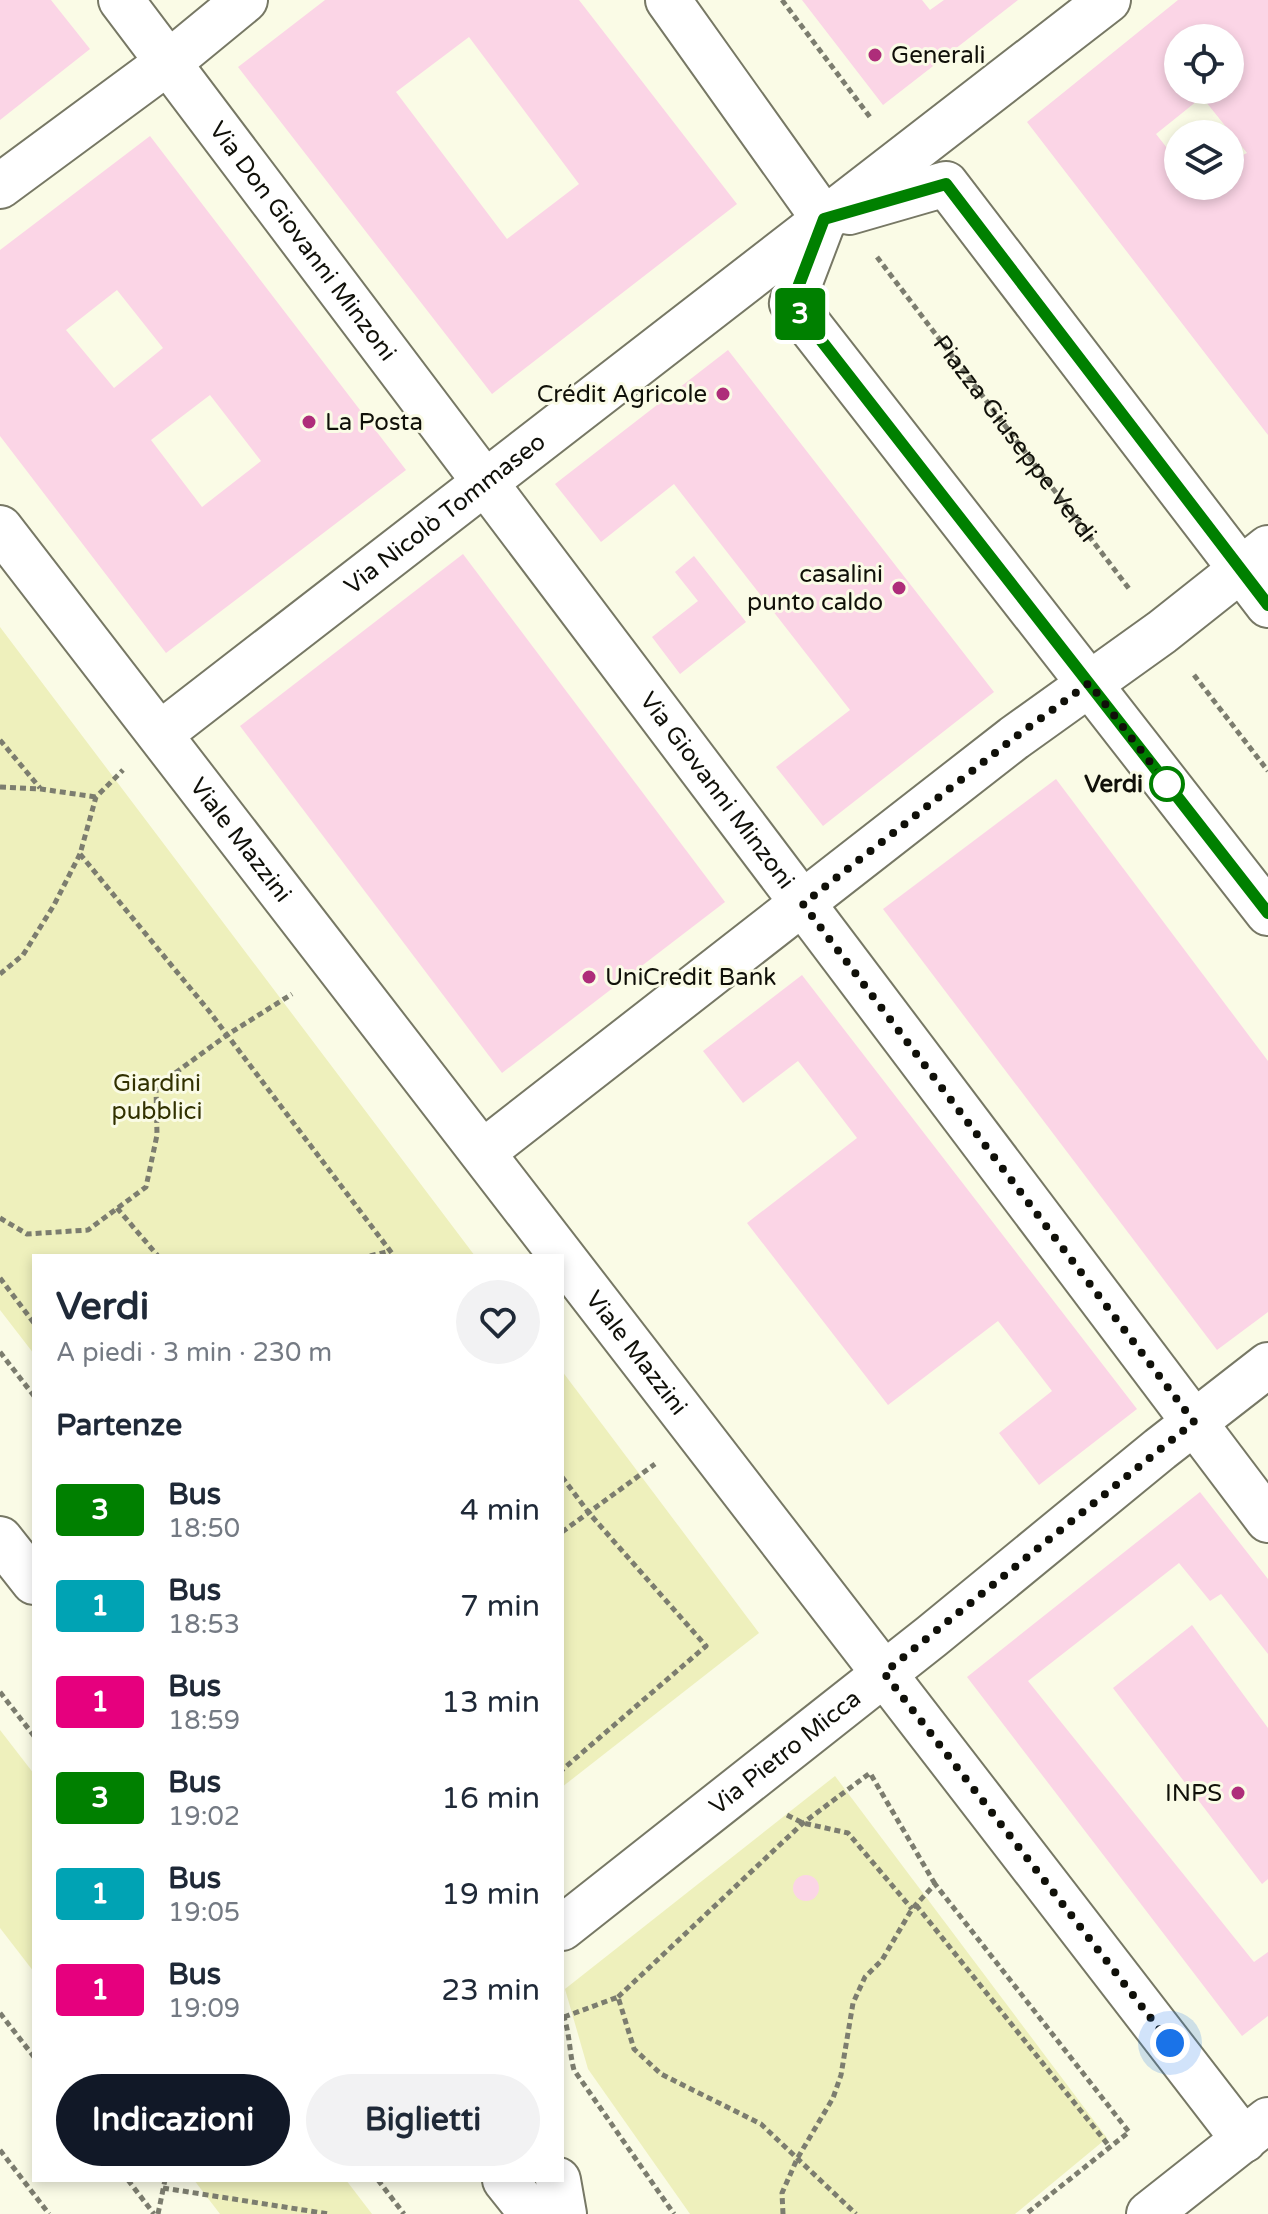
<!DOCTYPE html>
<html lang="it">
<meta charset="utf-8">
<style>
:root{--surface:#fff;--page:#f2f2f3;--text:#1f2937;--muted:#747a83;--accent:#111827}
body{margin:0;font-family:"Varela Round",sans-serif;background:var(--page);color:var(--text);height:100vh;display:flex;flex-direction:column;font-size:30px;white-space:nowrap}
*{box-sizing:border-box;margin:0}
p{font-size:26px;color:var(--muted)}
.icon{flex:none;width:44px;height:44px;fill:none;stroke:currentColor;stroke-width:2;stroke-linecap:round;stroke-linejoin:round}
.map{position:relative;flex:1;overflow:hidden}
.drawer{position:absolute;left:32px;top:1254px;width:532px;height:928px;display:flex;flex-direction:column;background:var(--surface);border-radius:0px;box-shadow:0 4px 12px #0003}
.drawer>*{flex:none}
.badge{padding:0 16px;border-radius:6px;font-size:28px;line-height:52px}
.fabs{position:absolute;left:1164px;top:24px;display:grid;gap:16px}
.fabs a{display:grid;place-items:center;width:80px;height:80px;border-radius:50%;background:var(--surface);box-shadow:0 4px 12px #0003;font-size:40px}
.you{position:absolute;width:40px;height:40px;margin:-20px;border:6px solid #fff;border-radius:50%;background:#1a73e8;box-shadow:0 0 0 12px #1a73e833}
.map>.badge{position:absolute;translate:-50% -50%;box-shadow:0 0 0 4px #fff}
h2{padding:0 24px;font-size:30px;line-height:72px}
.round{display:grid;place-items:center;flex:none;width:84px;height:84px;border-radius:42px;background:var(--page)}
.overview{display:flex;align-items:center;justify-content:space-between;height:136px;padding:0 24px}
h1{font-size:38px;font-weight:700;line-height:60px}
.button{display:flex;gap:16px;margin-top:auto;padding:16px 24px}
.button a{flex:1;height:92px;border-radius:48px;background:var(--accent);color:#fff;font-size:32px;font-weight:700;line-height:92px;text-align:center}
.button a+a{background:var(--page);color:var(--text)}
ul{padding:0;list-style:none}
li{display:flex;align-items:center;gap:24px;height:96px;padding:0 24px}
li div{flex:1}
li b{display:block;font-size:30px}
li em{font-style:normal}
li .badge{min-width:88px;font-weight:700;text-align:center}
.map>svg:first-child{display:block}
</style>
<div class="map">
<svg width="1268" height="2214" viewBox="0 0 1268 2214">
<rect width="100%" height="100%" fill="#fafbe6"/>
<g fill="#eef0bc">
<polygon points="0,627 475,1256 34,1256 34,1354 0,1310"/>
<polygon points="562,1371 759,1633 562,1787"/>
<polygon points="0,1730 34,1774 34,1972 0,1928"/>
<polygon points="835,1776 1107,2138 1015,2214 690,2214 588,2069 565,1989"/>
<polygon points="194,2180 346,2180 372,2214 220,2214"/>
</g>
<g fill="#fbd5e6" fill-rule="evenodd">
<polygon points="0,0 51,0 90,49 0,120"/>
<path d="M325,0H579L737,204L492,394L238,67ZM469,37L579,184L507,239L396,92Z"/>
<polygon points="802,0 922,0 930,10 944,0 1018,0 883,105"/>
<path d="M1178,0H1268V435L1027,122ZM1178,38H1230V90H1178ZM1202,97L1247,153L1230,161V186H1178V162L1156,134Z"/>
<path d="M150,136L406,470L166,653L0,436V250ZM117,290L163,348L114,388L66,330ZM210,395L261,461L202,507L151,440Z"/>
<polygon points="728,350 994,692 823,826 776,767 850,710 748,579 674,484 601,542 555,484"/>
<polygon points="463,554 725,902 502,1073 240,726"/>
<polygon points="694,556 746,622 680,674 652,637 698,601 675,572"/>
<polygon points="1056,779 1268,1061 1268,1312 1217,1350 883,909"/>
<polygon points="802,975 1137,1409 1039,1485 999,1433 1052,1391 998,1321 888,1405 747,1223 857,1138 798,1061 743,1103 703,1051"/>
<polygon points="1200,1492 1268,1579 1268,1654 1221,1594 1210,1601 1179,1563 1028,1681 1254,1962 1268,1952 1268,2016 1242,2036 967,1677"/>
<polygon points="1192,1625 1268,1728 1268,1879 1262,1884 1113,1688"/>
<circle cx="806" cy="1888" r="13"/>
</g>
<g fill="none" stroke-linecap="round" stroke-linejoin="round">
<g stroke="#777865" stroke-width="48">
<g id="minor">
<path id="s2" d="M121,0L1268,1520"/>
<polyline points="668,0 824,219"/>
<polyline points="0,186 183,51 245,0"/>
<polyline points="849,212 946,184 1268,605"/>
<polyline points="824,219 792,303 1268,913"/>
<path id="s3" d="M0,528L1244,2140"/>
<path id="s4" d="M160,734L1108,0"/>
<polyline points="483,1152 1014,738 1162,632 1268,548"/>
<path id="s5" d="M562,1928L932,1636L1160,1449L1268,1365"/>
<polyline points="1149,2214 1268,2120"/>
</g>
</g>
<g stroke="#777865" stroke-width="48">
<g id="major">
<polyline points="0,1539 34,1582"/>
<polyline points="505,2180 532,2214"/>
<polyline points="558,2180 564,2214"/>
</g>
</g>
<g stroke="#7c7d6f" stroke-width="5" stroke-dasharray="6 4" stroke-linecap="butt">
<polyline points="782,0 870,117"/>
<path id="s1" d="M877,257L1130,590"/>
<polyline points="1194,675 1268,771"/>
<polyline points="0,740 40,788"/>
<polyline points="0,787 41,789 96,797"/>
<polyline points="80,854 209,1011 394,1256"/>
<polyline points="0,974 23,955 54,905 80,854 96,797 123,770"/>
<polyline points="117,1208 158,1256"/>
<polyline points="0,1218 27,1234 88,1230 146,1187 157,1135 156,1087 227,1035 292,994"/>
<polyline points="370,1256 390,1251"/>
<polyline points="0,1278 34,1323"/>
<polyline points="0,1352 34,1396"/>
<polyline points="562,1477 589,1513 706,1646 562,1770"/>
<polyline points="562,1532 655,1464"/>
<polyline points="0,1692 34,1736"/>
<polyline points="787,1815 803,1823 848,1833 912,1909"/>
<polyline points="916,1905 1109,2146"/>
<polyline points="618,1997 803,1823 870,1773 935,1884"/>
<polyline points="0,2013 34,2057"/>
<path d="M563,2015C570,2033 569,2051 574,2070L674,2214"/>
<polyline points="564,2017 618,1997 634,2049 661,2074 761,2124 856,2214"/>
<polyline points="0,2150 49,2214"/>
<polyline points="128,2180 154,2214"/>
<polyline points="378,2180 404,2214"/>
<polyline points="163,2188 329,2214"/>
<polyline points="158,2214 165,2180"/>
<polyline points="783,2214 782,2193 797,2159 833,2098 841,2075 853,2003 865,1977 882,1960 912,1909 935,1884 1129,2132 1026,2214"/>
</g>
<use href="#minor" stroke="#fff" stroke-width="44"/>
<use href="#major" stroke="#fff" stroke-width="44"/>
</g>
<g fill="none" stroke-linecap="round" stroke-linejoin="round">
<g stroke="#fff" stroke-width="18">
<polyline id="line" points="1268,605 946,184 824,219 792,303 1268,913"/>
</g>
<use href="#line" stroke="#008000" stroke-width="12"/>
<polyline stroke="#101009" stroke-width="8" stroke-dasharray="0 14.4" points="1167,784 1089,683 1014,738 803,904 1194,1422 884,1673 1170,2043"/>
</g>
<g fill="#ae2d7a" stroke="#fafbe6" stroke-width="3">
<circle cx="875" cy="55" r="8"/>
<circle cx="723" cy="394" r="8"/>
<circle cx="309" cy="422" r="8"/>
<circle cx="899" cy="588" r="8"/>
<circle cx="589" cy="977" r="8"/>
<circle cx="1238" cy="1793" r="8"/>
</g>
<circle fill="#fff" stroke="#008000" stroke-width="4" cx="1167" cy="784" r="16"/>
<g text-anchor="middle" stroke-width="6" stroke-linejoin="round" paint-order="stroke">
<g font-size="24" fill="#101009" stroke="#fafbe6" text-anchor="start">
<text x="891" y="63">Generali</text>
<text x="707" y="402" text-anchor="end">Crédit Agricole</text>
<text x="325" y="430">La Posta</text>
<text x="883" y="582" text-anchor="end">casalini<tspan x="883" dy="28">punto caldo</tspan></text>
<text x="605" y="985">UniCredit Bank</text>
<text x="1222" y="1801" text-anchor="end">INPS</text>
</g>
<g font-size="24" fill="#101009" stroke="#fafbe6">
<text dy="8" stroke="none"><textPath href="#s2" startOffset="302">Via Don Giovanni Minzoni</textPath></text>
<text dy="8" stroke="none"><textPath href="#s1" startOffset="228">Piazza Giuseppe Verdi</textPath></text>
<text dy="8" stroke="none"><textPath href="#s4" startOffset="360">Via Nicolò Tommaseo</textPath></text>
<text dy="8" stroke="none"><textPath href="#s2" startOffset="990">Via Giovanni Minzoni</textPath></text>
<text dy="8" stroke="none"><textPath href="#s3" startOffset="394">Viale Mazzini</textPath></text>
<text dy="8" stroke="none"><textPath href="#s3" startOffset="1042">Viale Mazzini</textPath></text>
<text dy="8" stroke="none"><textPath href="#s5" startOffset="284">Via Pietro Micca</textPath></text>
</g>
<g font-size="24" font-weight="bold" fill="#101009" stroke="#fafbe6" text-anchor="end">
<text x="1143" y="792">Verdi</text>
</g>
<g font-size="24" fill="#313100" stroke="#fafbe6">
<text x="157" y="1091">Giardini<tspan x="157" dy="28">pubblici</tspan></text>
</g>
</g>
</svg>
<div class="fabs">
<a><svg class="icon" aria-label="locate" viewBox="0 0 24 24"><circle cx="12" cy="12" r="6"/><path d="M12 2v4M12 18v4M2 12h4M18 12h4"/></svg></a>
<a><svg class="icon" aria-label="layers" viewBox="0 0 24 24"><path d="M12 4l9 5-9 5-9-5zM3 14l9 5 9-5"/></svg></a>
</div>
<div class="you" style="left:1170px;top:2043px"></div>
<b class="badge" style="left:800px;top:314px;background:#008000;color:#fff">3</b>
<section class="drawer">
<div class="overview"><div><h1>Verdi</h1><p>A piedi · 3 min · 230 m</p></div><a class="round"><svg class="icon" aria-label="heart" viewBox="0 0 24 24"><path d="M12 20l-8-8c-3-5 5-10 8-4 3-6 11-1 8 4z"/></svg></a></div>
<h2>Partenze</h2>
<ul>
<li><span class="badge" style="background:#008000;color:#fff">3</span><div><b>Bus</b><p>18:50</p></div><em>4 min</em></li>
<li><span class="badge" style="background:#00a3b4;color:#fff">1</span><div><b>Bus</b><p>18:53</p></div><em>7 min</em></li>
<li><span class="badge" style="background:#e6007e;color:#fff">1</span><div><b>Bus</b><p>18:59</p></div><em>13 min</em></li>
<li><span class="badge" style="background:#008000;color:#fff">3</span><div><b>Bus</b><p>19:02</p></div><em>16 min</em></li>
<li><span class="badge" style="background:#00a3b4;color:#fff">1</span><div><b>Bus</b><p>19:05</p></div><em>19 min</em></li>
<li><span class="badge" style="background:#e6007e;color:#fff">1</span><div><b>Bus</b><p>19:09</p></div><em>23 min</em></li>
</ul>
<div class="button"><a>Indicazioni</a><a>Biglietti</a></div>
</section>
</div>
